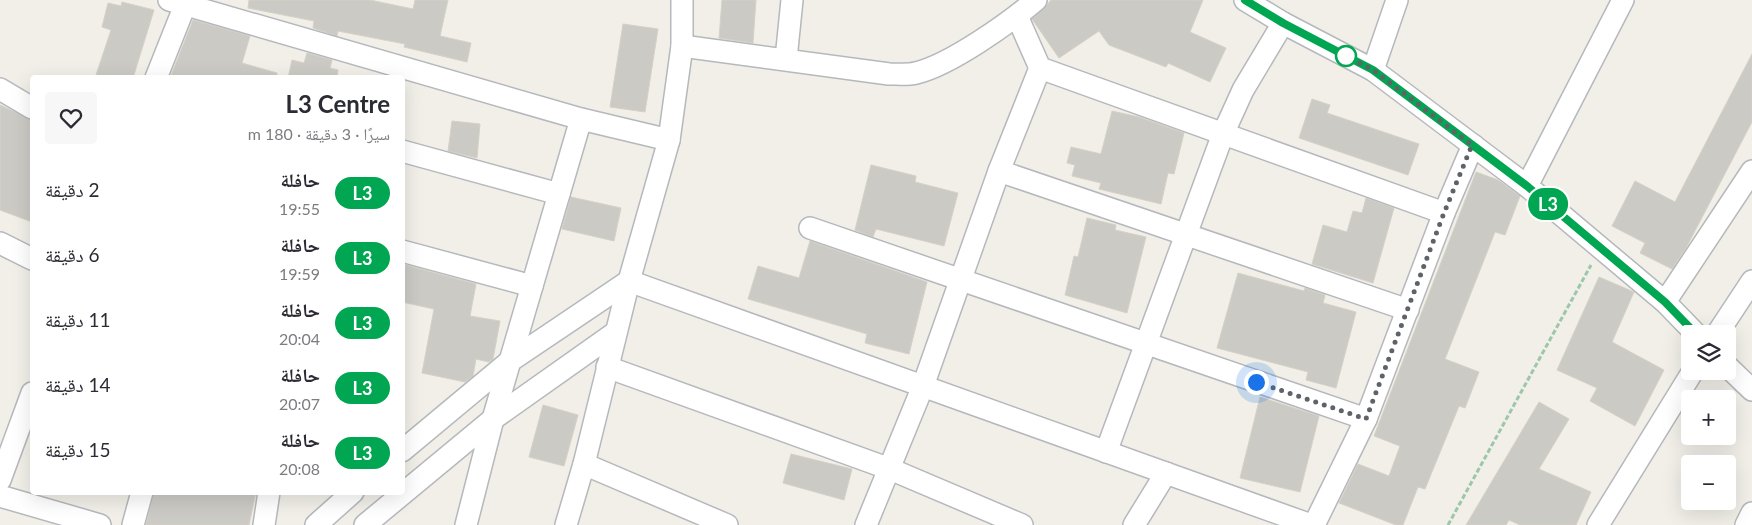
<!DOCTYPE html>
<html lang="ar">
<meta charset="utf-8">
<style>
:root{--surface:#fff;--page:#f7f7f7;--text:#2b2b33;--muted:#7c7c81}
body{margin:0;font-family:Lato,"Noto Naskh Arabic",sans-serif;background:var(--page);color:var(--text);direction:rtl;height:100vh;display:flex;flex-direction:column;font-size:19px;white-space:nowrap}
*{box-sizing:border-box;margin:0}
p{font-size:16px;color:var(--muted)}
.icon{flex:none;width:28px;height:28px;fill:none;stroke:currentColor;stroke-width:2;stroke-linecap:round;stroke-linejoin:round}
.map{position:relative;flex:1;overflow:hidden;direction:ltr}
.details{position:absolute;left:30px;top:75px;width:375px;height:420px;display:flex;flex-direction:column;background:var(--surface);border-radius:5px;box-shadow:0 5px 20px #0002;direction:rtl}
.details>*{flex:none}
.badge{padding:0 10px;border-radius:16px;font-size:18px;line-height:32px}
.fabs{position:absolute;left:1681px;top:325px;display:grid;gap:10px}
.fabs a{display:grid;place-items:center;width:55px;height:55px;border-radius:5px;background:var(--surface);box-shadow:0 5px 20px #0002;font-size:25px}
.you{position:absolute;width:25px;height:25px;margin:-12px;border:4px solid #fff;border-radius:50%;background:#1a73e8;box-shadow:0 0 0 8px #1a73e833}
.map>.badge{position:absolute;translate:-50% -50%;box-shadow:0 0 0 2px #fff}
.round{display:grid;place-items:center;flex:none;width:52px;height:52px;border-radius:5px;background:var(--page)}
.summary{display:flex;align-items:center;justify-content:space-between;height:85px;padding:0 15px}
h1{font-size:24px;font-weight:700;line-height:38px}
ul{padding:0;list-style:none}
li{display:flex;align-items:center;gap:15px;height:65px;padding:0 15px}
li div{flex:1}
li b{display:block;font-size:19px}
li em{font-style:normal}
li .badge{min-width:55px;font-weight:700;text-align:center}
.map>svg:first-child{display:block}
</style>
<div class="map">
<svg width="1752" height="525" viewBox="0 0 1752 525">
<rect width="100%" height="100%" fill="#f1efe8"/>
<g fill="#cccac5" stroke="#d6d1c6">
<polygon points="249,0 370,0 413,9 415,0 448,0 440,36 471,43 467,62 404,47 405,44 338,31 337,36 313,28 314,21 248,8"/>
<polygon points="722,0 756,0 753,43 719,38"/>
<polygon points="1051,0 1203,0 1190,32 1226,48 1210,82 1168,63 1166,67 1109,45 1099,31 1059,58 1032,19 1044,9"/>
<polygon points="122,2 154,10 133,78 95,78 111,30 102,27 108,3 121,6"/>
<polygon points="193,20 250,36 242,63 277,73 277,78 170,78"/>
<polygon points="623,24 658,29 645,112 610,107"/>
<polygon points="307,53 332,60 330,68 338,70 337,78 288,78 292,60 304,63"/>
<polygon points="1752,54 1752,122 1686,248 1672,269 1640,253 1645,243 1612,226 1635,181 1675,202"/>
<polygon points="1312,99 1330,105 1327,113 1419,144 1408,175 1299,138"/>
<polygon points="0,105 32,120 32,222 0,210"/>
<polygon points="1112,111 1139,117 1184,133 1174,174 1168,173 1161,204 1099,189 1101,183 1072,176 1075,165 1067,163 1071,147 1101,154"/>
<polygon points="452,121 480,124 477,158 448,151"/>
<polygon points="871,165 916,176 915,182 958,193 944,246 876,229 873,237 855,230"/>
<polygon points="1476,172 1498,180 1520,196 1505,235 1495,232 1445,359 1479,372 1465,408 1459,406 1425,489 1418,487 1403,525 1396,525 1339,503 1358,464 1389,476 1400,446 1374,436"/>
<polygon points="571,197 621,208 614,241 562,229"/>
<polygon points="1366,198 1394,208 1373,283 1312,264 1323,225 1347,232 1353,211 1362,213"/>
<polygon points="1087,218 1116,225 1115,230 1146,237 1127,313 1065,295 1074,256 1078,257"/>
<polygon points="810,241 927,282 909,354 865,343 867,334 748,299 758,266 799,278"/>
<polygon points="402,264 476,284 470,316 500,321 493,359 489,362 476,359 473,376 465,382 422,373 434,309 402,302"/>
<polygon points="1238,273 1304,291 1305,288 1325,295 1323,303 1356,312 1336,388 1306,380 1308,372 1217,348"/>
<polygon points="1599,277 1634,292 1612,342 1664,370 1635,426 1590,401 1597,388 1557,370"/>
<polygon points="1260,397 1319,416 1300,492 1240,478"/>
<polygon points="1539,402 1569,419 1539,469 1591,492 1576,525 1520,525 1509,520 1506,525 1466,525"/>
<polygon points="543,405 578,415 564,466 529,457"/>
<polygon points="791,454 852,469 844,500 783,483"/>
<polygon points="154,492 256,492 249,525 146,525"/>
</g>
<g fill="none" stroke-linecap="round" stroke-linejoin="round">
<g stroke="#b5b8bc" stroke-width="24">
<g id="street">
<polyline points="169,0 581,119 669,140"/>
<polyline points="1245,0 1283,23 1373,70 1527,186 1665,302 1696,334"/>
<polyline points="1017,16 1040,68 1444,213"/>
<path d="M682,46L889,74C898,74 908,75 916,73C950,65 1009,23 1036,0"/>
<polyline points="786,59 792,0"/>
<polyline points="1373,70 1397,0"/>
<polyline points="156,78 187,0"/>
<polyline points="0,89 32,108"/>
<polyline points="402,151 559,194"/>
<polyline points="999,171 1408,310"/>
<polyline points="1527,186 1623,0"/>
<polyline points="810,228 1366,419"/>
<polyline points="0,243 32,259"/>
<polyline points="402,251 532,286"/>
<polyline points="1665,302 1752,171"/>
<polyline points="1717,334 1752,281"/>
<polyline points="607,367 890,469 1022,525"/>
<polyline points="1728,367 1752,390"/>
<polyline points="402,451 510,361 629,281 1311,525"/>
<polyline points="1106,452 1223,134 1243,90 1283,23"/>
<polyline points="584,464 727,525"/>
<polyline points="0,480 32,393"/>
<polyline points="0,496 100,525"/>
<polyline points="133,525 142,492"/>
<polyline points="264,525 269,492"/>
<polyline points="316,525 353,492"/>
<polyline points="365,525 493,419 616,332"/>
<polyline points="466,525 493,419 581,119"/>
<polyline points="566,525 584,464 629,281 669,140 682,46 682,0"/>
<polyline points="866,525 923,386 999,171 1040,68"/>
<polyline points="1134,525 1166,473"/>
<polyline points="1314,525 1366,419 1444,213 1473,145"/>
<polyline points="1598,525 1693,371"/>
<polyline points="1746,525 1752,513"/>
</g>
</g>
<polyline stroke="#9cc7a9" stroke-width="3" stroke-dasharray="5 2.5" stroke-linecap="butt" points="1448,525 1591,265"/>
<use href="#street" stroke="#fff" stroke-width="21"/>
</g>
<g fill="none" stroke-linecap="round" stroke-linejoin="round">
<g stroke="#fff" stroke-width="11">
<polyline id="line" points="1245,0 1283,23 1373,70 1527,186 1665,302 1696,334"/>
</g>
<use href="#line" stroke="#00a651" stroke-width="8"/>
<polyline stroke="#5f6368" stroke-width="5" stroke-dasharray="0 9" points="1256,382 1366,419 1444,213 1472,145 1373,70 1342,54 1346,56"/>
</g>
<circle fill="#fff" stroke="#00a651" stroke-width="2.5" cx="1346" cy="56" r="10"/>
</svg>
<div class="fabs">
<a><svg class="icon" aria-label="layers" viewBox="0 0 24 24"><path d="M12 4l9 5-9 5-9-5zM3 14l9 5 9-5"/></svg></a>
<a>+</a>
<a>−</a>
</div>
<div class="you" style="left:1256px;top:382px"></div>
<b class="badge" style="left:1548px;top:204px;background:#00a651;color:#fff">L3</b>
<section class="details">
<div class="summary"><div><h1>L3 Centre</h1><p>سيرًا · 3 دقيقة · 180 m</p></div><a class="round"><svg class="icon" aria-label="heart" viewBox="0 0 24 24"><path d="M12 20l-8-8c-3-5 5-10 8-4 3-6 11-1 8 4z"/></svg></a></div>
<ul>
<li><span class="badge" style="background:#00a651;color:#fff">L3</span><div><b>حافلة</b><p>19:55</p></div><em>2 دقيقة</em></li>
<li><span class="badge" style="background:#00a651;color:#fff">L3</span><div><b>حافلة</b><p>19:59</p></div><em>6 دقيقة</em></li>
<li><span class="badge" style="background:#00a651;color:#fff">L3</span><div><b>حافلة</b><p>20:04</p></div><em>11 دقيقة</em></li>
<li><span class="badge" style="background:#00a651;color:#fff">L3</span><div><b>حافلة</b><p>20:07</p></div><em>14 دقيقة</em></li>
<li><span class="badge" style="background:#00a651;color:#fff">L3</span><div><b>حافلة</b><p>20:08</p></div><em>15 دقيقة</em></li>
</ul>
</section>
</div>
